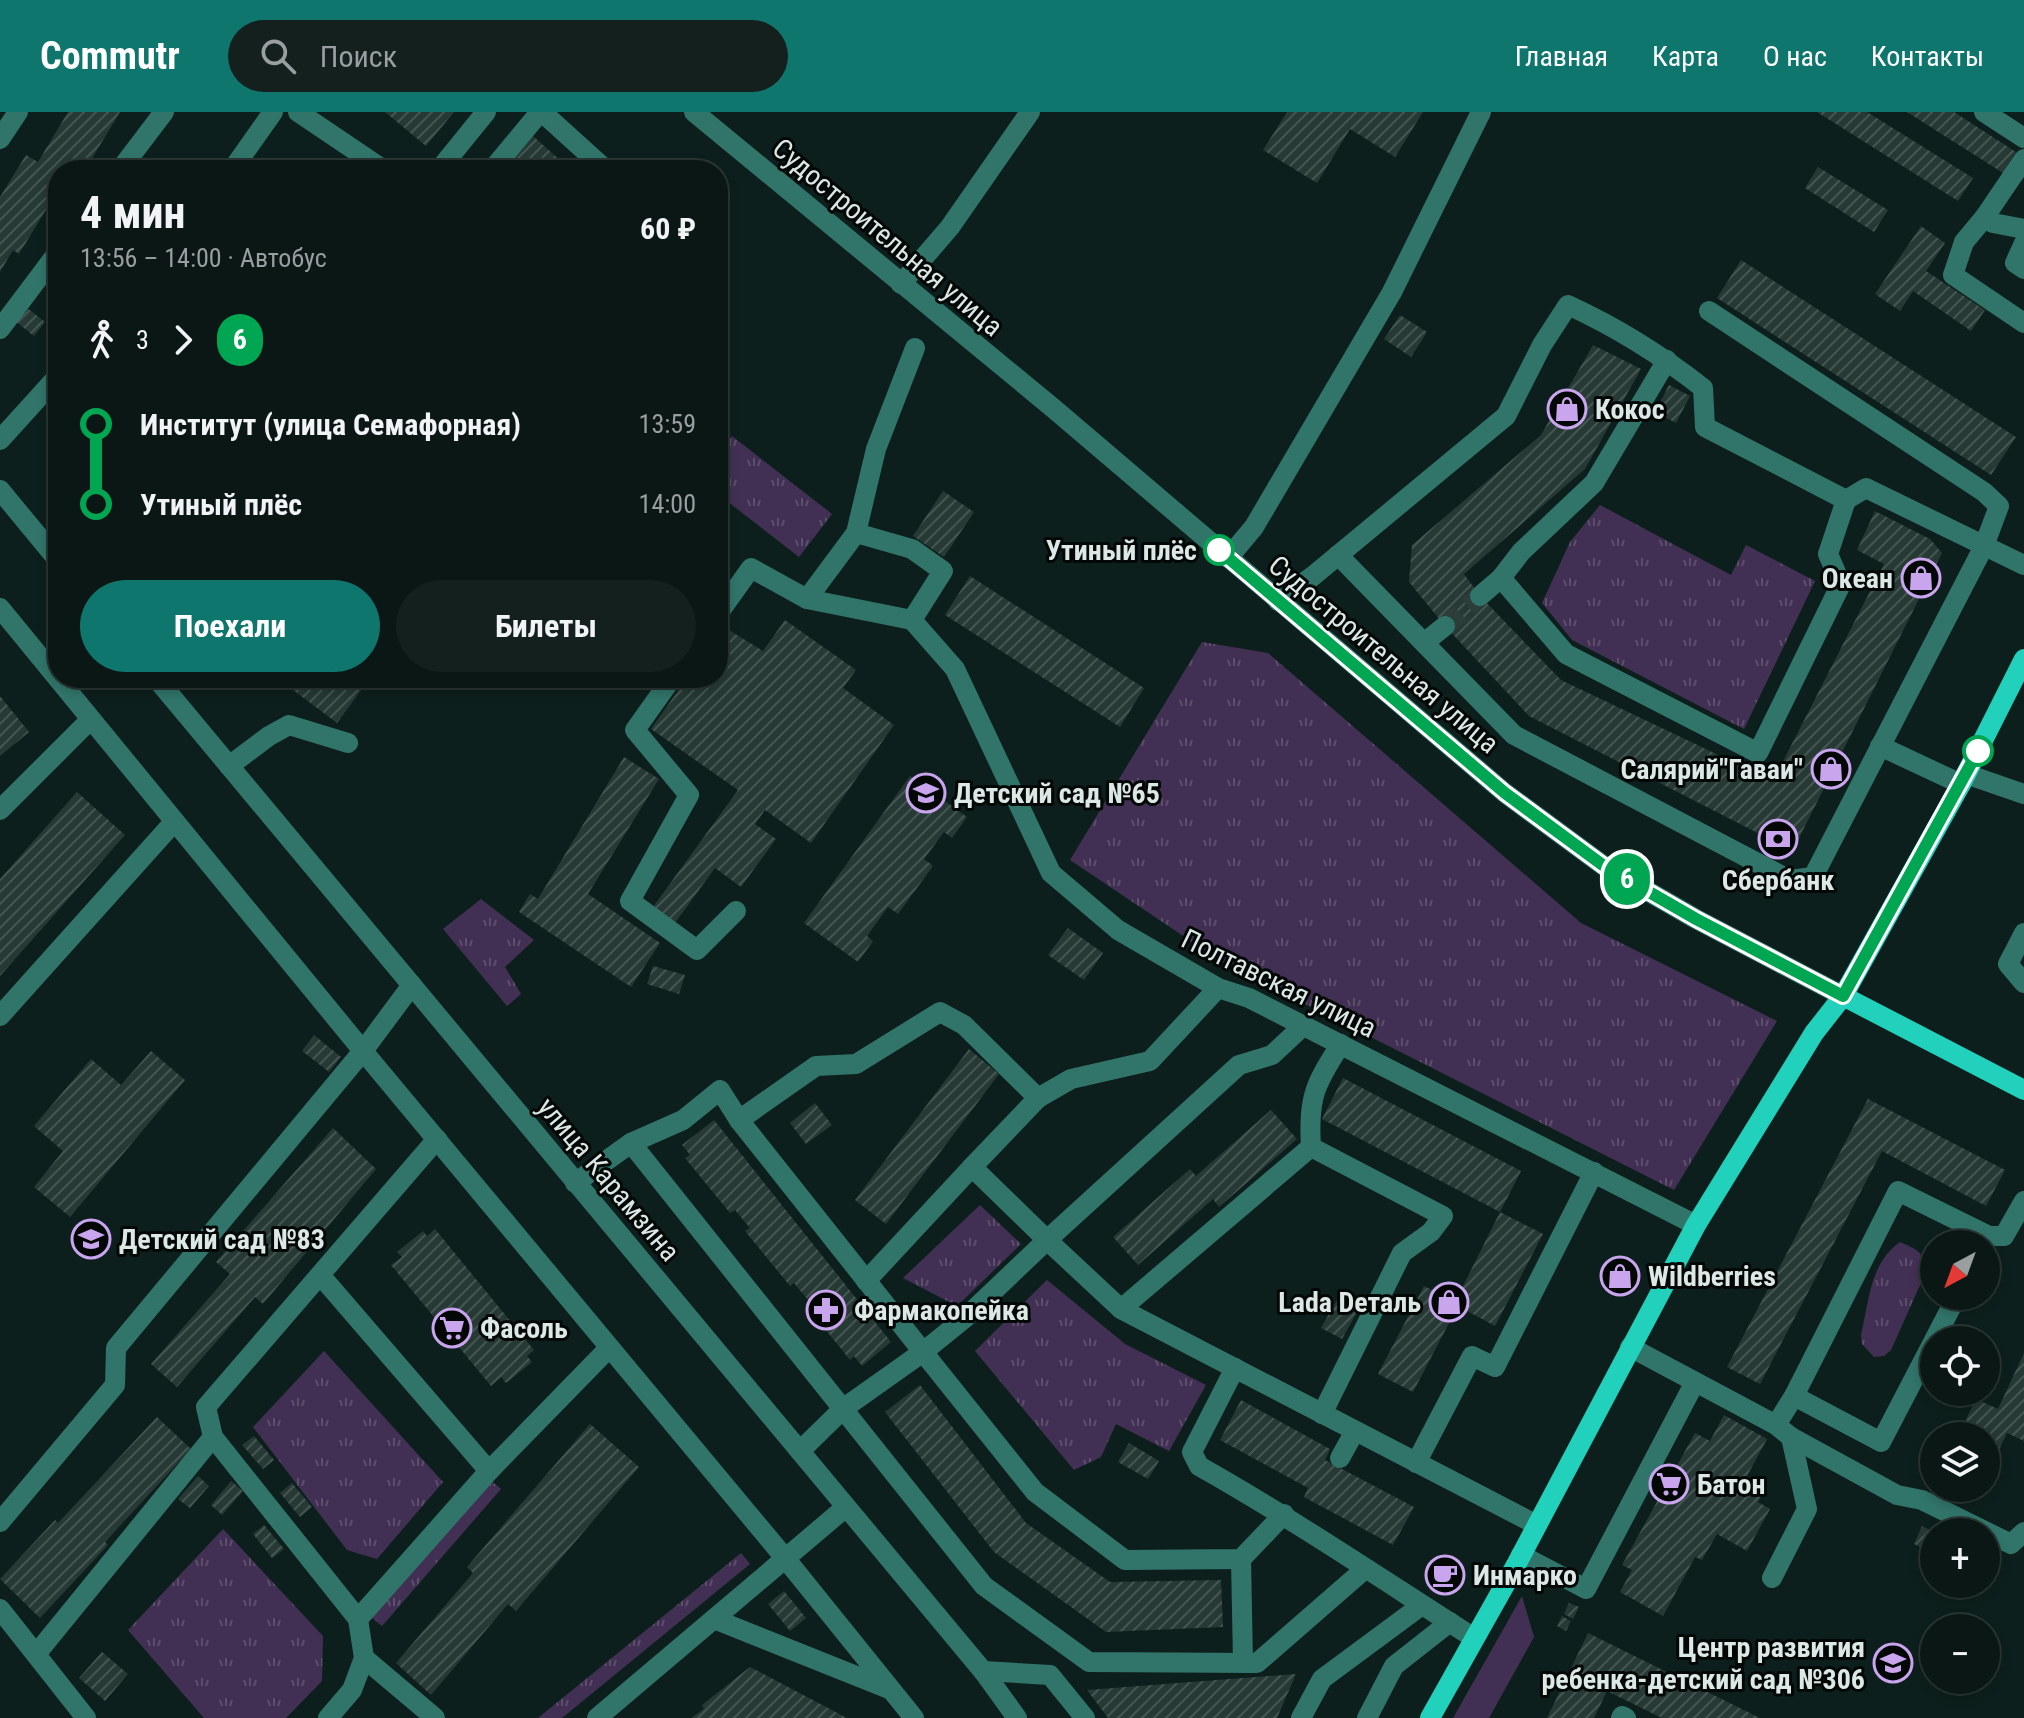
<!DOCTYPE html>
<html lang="ru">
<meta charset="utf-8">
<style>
:root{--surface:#0a1715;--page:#13201e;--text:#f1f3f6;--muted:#999fa0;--line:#2a3634;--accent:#0f766e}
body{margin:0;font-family:"Roboto Condensed",sans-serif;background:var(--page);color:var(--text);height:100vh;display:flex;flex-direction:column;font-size:30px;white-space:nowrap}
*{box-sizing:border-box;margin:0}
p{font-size:26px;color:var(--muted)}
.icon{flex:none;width:44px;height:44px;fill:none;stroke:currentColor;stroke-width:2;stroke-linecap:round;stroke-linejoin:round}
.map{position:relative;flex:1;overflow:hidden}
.drawer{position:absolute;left:48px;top:48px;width:680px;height:528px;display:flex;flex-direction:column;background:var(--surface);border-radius:32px;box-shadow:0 4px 12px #0003,0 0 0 2px var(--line)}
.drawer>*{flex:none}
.badge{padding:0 16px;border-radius:26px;font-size:28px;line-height:52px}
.needle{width:52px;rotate:221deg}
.buttons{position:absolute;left:1920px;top:1118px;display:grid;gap:16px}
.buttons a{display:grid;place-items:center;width:80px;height:80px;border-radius:50%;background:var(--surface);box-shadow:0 4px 12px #0003,0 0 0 2px var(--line);font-size:40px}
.map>.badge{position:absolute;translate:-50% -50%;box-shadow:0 0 0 4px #fff}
.legs{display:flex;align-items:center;gap:12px;height:88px;padding:0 32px;font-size:26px}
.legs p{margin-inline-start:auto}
.overview{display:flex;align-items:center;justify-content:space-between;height:136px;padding:0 32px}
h1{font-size:44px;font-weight:700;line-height:60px}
.primary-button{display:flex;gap:16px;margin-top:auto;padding:16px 32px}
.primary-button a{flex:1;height:92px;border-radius:48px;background:var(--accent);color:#fff;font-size:32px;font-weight:700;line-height:92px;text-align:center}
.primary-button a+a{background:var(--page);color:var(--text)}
ul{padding:0 32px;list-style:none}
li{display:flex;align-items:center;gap:28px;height:80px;font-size:30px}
li i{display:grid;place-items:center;width:12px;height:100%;margin:0 10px;background:currentColor}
li i::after{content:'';width:20px;height:20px;margin:-10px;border:6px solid;border-radius:50%;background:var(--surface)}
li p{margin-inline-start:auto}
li:first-child i{background:linear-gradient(#0000 50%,currentColor 0)}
li:last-child i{background:linear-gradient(currentColor 50%,#0000 0)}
header{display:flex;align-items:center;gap:48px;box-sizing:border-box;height:112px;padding:0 40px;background:var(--accent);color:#fff}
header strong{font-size:38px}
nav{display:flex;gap:44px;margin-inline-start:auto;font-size:28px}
.search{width:560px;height:72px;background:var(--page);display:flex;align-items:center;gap:20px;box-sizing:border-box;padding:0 28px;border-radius:44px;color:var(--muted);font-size:30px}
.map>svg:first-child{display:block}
</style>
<header>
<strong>Commutr</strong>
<div class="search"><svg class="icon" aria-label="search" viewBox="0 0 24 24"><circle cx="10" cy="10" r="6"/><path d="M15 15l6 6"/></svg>Поиск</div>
<nav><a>Главная</a><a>Карта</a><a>О нас</a><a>Контакты</a></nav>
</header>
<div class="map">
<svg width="2024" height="1606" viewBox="0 0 2024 1606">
<defs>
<pattern id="park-tufts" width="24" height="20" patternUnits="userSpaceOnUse" patternTransform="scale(2)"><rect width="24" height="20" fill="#423054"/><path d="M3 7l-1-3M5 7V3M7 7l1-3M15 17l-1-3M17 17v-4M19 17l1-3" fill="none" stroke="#5d4e6c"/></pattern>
<pattern id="building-hatch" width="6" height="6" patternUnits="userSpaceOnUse" patternTransform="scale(2)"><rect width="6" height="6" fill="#263935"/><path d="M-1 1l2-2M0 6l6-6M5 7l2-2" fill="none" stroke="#455652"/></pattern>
</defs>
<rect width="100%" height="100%" fill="#0d1f1c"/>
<polygon fill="#423054" points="1522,1484 1534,1525 1489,1606 1453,1606"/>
<g fill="url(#park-tufts)">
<polygon points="732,324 832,402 799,445 718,382 718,342"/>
<polygon points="1600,393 1731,463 1746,433 1815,469 1744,617 1572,528 1542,491 1570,430"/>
<polygon points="1202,530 1268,541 1581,811 1777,909 1674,1078 1222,850 1070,748"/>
<polygon points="481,787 534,828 505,855 521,882 507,894 443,817"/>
<polygon points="980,1093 1021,1132 957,1194 903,1166"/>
<path d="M1900,1130C1918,1138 1925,1140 1925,1162L1891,1238L1884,1244L1874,1245L1862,1232L1861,1223C1869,1189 1870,1151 1900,1130Z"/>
<polygon points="1047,1168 1125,1232 1206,1273 1169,1339 1116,1312 1101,1345 1074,1358 975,1239"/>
<polygon points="324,1239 443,1370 377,1447 347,1438 253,1315"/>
<polygon points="489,1367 501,1377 382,1514 371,1505"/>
<polygon points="223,1417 323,1524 322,1569 286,1606 204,1606 128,1518"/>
<polygon points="741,1441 750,1452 562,1606 538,1606"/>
</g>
<g fill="url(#building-hatch)">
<polygon points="68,0 120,0 85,58 58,58 58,78 19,142 13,138 0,160 0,85 26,43 38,50"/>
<polygon points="385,0 454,0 426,34"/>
<polygon points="1287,0 1423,0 1395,45 1350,17 1317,71 1263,38"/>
<polygon points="1817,0 1867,0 1973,66 1958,89"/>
<polygon points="1907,0 1954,0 2016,40 2003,61"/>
<polygon points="533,24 571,58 504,58"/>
<polygon points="1818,55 1888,98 1874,120 1805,76"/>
<polygon points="1921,114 1945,131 1926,159 1985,198 1971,219 1913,179 1900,199 1875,182"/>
<polygon points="1741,148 2016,325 1991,363 1717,186"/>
<polygon points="26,195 45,210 34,224 15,209"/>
<polygon points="1400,203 1427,220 1411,245 1384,227"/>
<polygon points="1593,233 1641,257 1585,357 1464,462 1480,484 1561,568 1773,669 1884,452 1857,438 1875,399 1930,427 1942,441 1797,730 1783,734 1529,604 1445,514 1409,470 1412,433 1541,323"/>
<polygon points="1669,273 1690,284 1676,311 1655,300"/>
<polygon points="943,379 974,400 944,445 913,424"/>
<polygon points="970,464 1144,576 1120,615 945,503"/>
<polygon points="785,508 856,558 843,576 894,613 811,731 765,698 755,712 776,727 741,775 715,756 675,811 653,795 738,678 651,617 687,566 718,566 718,523 724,515 763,539"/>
<polygon points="277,566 370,566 337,611"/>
<polygon points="0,584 29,620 0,644"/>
<polygon points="624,645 659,667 588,782 660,831 631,875 519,800 530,782 538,787"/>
<polygon points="910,664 967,705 952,726 944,720 924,747 933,754 898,802 888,795 867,824 873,829 858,850 804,811"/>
<polygon points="77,680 125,723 0,864 0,767"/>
<polygon points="1068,816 1103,841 1084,868 1048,843"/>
<polygon points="653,854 685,863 679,882 647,872"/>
<polygon points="314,923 341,945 329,960 302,939"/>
<polygon points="969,937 999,962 886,1112 855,1088"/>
<polygon points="151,939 185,968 70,1105 34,1075 63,1039 34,1014 91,947 121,973"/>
<polygon points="1343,966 1521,1059 1500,1100 1543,1122 1495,1214 1458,1194 1413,1280 1378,1262 1424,1174 1455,1190 1500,1100 1322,1007"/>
<polygon points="1868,987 2005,1058 1986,1094 1882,1039 1760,1272 1727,1255"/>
<polygon points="815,991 832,1013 806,1032 790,1011"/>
<polygon points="1271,998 1297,1027 1219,1095 1213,1087 1138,1153 1113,1125 1190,1057 1196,1064"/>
<polygon points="714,1008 891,1230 862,1254 854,1244 850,1248 805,1192 809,1189 794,1171 790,1174 745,1119 750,1116 735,1098 730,1101 685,1046 690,1043 682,1033"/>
<polygon points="333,1016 376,1057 263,1192 255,1185 177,1275 151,1252 230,1162 216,1150"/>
<polygon points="435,1117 534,1238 527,1244 532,1250 506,1271 501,1265 491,1274 391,1153 402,1145 397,1140 423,1119 427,1124"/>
<polygon points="1619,1147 1634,1155 1621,1182 1606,1175"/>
<polygon points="1337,1188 1357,1200 1342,1227 1321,1216"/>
<polygon points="2024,1241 2024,1329 2007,1321 1986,1365 1986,1324 1958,1324 1976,1287 1998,1297"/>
<polygon points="920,1273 1026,1411 1110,1470 1221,1468 1223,1515 1106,1520 994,1440 885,1300"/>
<polygon points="1241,1288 1330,1337 1325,1348 1414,1395 1393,1433 1304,1385 1308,1376 1220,1328"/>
<polygon points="1724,1303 1767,1327 1747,1364 1766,1375 1758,1390 1770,1397 1747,1439 1717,1422 1702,1448 1695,1445 1663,1504 1620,1480 1632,1458 1622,1453 1695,1321 1710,1329"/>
<polygon points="157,1305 191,1337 105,1430 108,1433 40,1506 0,1467 55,1408 58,1411"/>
<polygon points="590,1312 639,1355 516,1499 508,1492 431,1583 396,1551 473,1461 467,1455"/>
<polygon points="254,1324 274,1348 263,1357 242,1333"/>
<polygon points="1129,1331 1159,1349 1148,1367 1118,1350"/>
<polygon points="198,1364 209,1374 190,1396 178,1387"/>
<polygon points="231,1369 243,1379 222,1403 211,1393"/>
<polygon points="292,1371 312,1395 300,1405 280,1381"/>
<polygon points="264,1413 284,1437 272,1446 253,1422"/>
<polygon points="1922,1414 1934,1420 1934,1442 1914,1432"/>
<polygon points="784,1479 806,1506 790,1519 768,1492"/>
<polygon points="1569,1491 1579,1495 1573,1507 1564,1502"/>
<polygon points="1562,1504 1571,1509 1566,1519 1557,1514"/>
<polygon points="1588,1521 1760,1606 1662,1606 1607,1579 1594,1606 1547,1606"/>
<polygon points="102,1540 128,1562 105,1589 79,1566"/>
<polygon points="750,1555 847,1606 691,1606 704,1597 702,1593"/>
<polygon points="1296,1562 1277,1606 1108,1606 1087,1578"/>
</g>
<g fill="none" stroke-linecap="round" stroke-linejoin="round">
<polyline stroke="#2c3d3a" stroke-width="20" stroke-dasharray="20 10" stroke-linecap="butt" points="1445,514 1480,484"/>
<g stroke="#31756a" stroke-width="20">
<polyline points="298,0 384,58"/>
<polyline points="542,0 606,58"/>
<polyline points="694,0 1053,296 1505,681 1604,754 1696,807 1843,884"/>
<polyline points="1984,0 2024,26"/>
<polyline points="0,27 18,0"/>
<polyline points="120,58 164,0"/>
<polyline points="232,58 273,0"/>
<polyline points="439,58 486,0"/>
<polyline points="492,58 540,0"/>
<polyline points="1984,106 2024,47"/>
<polyline points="2024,117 1993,111 1984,106 1964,130 1953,163 2024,211"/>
<polyline points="2024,131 2015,151 2024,157"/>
<polyline points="901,172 950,115 1030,0"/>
<polyline points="0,217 58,140"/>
<polyline points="1667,248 1594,371 1521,440 1501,466 1566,542 1758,641 1841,472 1828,442 1846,388"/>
<polyline points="0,328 58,264"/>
<polyline points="0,378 58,448"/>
<polyline points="856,421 912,437 943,459 912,508"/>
<polyline points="1338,443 1514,623 1790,768 1813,765 1984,434 1999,394 1984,380 1709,199"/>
<polyline points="1228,446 1254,415 1392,180 1481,0"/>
<polyline points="1480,484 1501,466"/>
<polyline points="807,487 856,421 876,337 915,236"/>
<path d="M1278,489L1313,464L1506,304L1542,233L1568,193C1616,215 1661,243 1703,276L1705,315L1846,388L1866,376L2024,453"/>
<polyline points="0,496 363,939 785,1446 914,1606"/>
<polyline points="718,502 751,456 807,487 912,508 955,557 1051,761 1118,818 1218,876 1249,886 1696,1113"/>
<polyline points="1425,530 1445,514"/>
<polyline points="156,566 983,1559 1017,1606"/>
<polyline points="672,566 635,618 689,683 630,789 697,838 736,799"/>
<polyline points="1880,634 1961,672"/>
<polyline points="229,654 269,624 289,613 348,631"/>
<polyline points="1966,662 2024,682"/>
<polyline points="0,698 90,608"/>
<polyline points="2024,821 2008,852 2024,871"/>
<polyline points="0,904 174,710"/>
<polyline points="1303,914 1272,943 1239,953 1047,1128 1121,1197 1537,1413"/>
<polyline points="1038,986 1071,967 1150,949 1218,876"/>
<polyline points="739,1008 816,954 856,952 940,900 964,913 1038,986 972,1055 1047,1128 965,1206 923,1240 1035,1380 1125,1448 1241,1447 1284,1402"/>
<polyline points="631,1031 984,1474 1089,1550 1257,1551 1365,1457"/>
<polyline points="1311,1035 1443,1104 1431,1120 1402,1141 1322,1302"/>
<path d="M1311,1035C1308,987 1314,973 1341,932"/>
<polyline points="575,1071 631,1031 683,1008 720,978 739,1008 923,1240 844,1296 800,1339"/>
<polyline points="321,1164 489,1359"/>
<polyline points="866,1169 972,1055"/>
<polyline points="1121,1197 1311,1035"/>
<polyline points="1630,1235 1776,1313 1791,1325 1897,1383 1922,1388 2011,1432 2024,1420"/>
<path d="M1235,1256L1192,1340L1199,1354C1293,1407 1383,1468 1474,1526"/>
<polyline points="1794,1284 1881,1330 1957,1184"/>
<polyline points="1776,1313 1794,1284 1898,1079 1989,1124 2004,1124 2024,1089"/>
<polyline points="1340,1346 1355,1319"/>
<polyline points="1416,1351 1472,1244 1495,1255 1594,1060"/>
<polyline points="0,1410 115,1273 116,1236 363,939 412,873"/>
<polyline points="1521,1443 1586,1477 1695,1270"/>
<polyline points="1241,1447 1243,1551"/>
<polyline points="1772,1466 1807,1397 1791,1325"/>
<polyline points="0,1497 86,1606"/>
<polyline points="358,1507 489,1359 609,1236"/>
<polyline points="714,1507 889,1577"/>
<polyline points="37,1541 213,1325"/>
<polyline points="364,1546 435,1606"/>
<polyline points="983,1559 1050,1563 1085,1606"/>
<polyline points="328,1606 352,1578 364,1546 358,1507 213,1325 206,1295 437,1027"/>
<polyline points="597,1606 846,1395"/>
<polyline points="1301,1606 1322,1567 1422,1493"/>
<polyline points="1367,1606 1394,1554 1450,1510"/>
<polyline points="1621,1606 1622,1604 1626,1606"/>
</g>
<g stroke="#21d1bb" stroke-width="20">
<polyline points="1843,884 2024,978"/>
<polyline points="1430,1606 1516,1453 1696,1113 1814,921 1843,884 1961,672 2024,547"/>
</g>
</g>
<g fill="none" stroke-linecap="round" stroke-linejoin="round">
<g stroke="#fff" stroke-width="18">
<polyline id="line-1" points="1219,438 1505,681 1604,754 1696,807 1843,884 1978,639"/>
</g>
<use href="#line-1" stroke="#00a651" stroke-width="12"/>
</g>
<defs>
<g id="shop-ring" transform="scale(2)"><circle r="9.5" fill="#030807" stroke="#c9a5ee" stroke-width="1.5"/><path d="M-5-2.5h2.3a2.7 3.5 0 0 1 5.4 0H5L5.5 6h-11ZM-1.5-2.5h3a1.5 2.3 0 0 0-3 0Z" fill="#c9a5ee"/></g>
<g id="school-ring" transform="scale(2)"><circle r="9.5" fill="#030807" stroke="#c9a5ee" stroke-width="1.5"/><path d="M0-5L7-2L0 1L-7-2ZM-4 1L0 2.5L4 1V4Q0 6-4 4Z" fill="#c9a5ee"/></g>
<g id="bank-ring" transform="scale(2)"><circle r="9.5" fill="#030807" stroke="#c9a5ee" stroke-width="1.5"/><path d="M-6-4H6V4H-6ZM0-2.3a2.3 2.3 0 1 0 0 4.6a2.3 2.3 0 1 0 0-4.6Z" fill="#c9a5ee"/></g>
<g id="pharmacy-ring" transform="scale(2)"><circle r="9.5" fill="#030807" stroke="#c9a5ee" stroke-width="1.5"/><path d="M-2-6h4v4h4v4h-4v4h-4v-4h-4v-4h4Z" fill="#c9a5ee"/></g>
<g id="supermarket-ring" transform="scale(2)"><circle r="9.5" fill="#030807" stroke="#c9a5ee" stroke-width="1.5"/><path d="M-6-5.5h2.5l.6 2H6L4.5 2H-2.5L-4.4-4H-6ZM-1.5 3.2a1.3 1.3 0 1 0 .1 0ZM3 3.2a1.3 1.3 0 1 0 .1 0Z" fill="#c9a5ee"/></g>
<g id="cafe-ring" transform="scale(2)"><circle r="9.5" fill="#030807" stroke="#c9a5ee" stroke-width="1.5"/><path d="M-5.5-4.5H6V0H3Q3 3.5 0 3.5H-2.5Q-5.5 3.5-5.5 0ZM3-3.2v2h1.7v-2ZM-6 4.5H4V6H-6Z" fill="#c9a5ee"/></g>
</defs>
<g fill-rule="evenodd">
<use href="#shop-ring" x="1567" y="297"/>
<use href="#shop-ring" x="1921" y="466"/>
<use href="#shop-ring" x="1831" y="657"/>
<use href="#school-ring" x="926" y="681"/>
<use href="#bank-ring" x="1778" y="727"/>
<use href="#school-ring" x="91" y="1127"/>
<use href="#shop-ring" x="1620" y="1164"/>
<use href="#shop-ring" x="1449" y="1190"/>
<use href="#pharmacy-ring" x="826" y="1198"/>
<use href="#supermarket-ring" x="452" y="1216"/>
<use href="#supermarket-ring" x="1669" y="1372"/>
<use href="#cafe-ring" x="1445" y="1463"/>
<use href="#school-ring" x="1893" y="1551"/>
</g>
<g fill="#fff" stroke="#00a651" stroke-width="4">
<circle cx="1219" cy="438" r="14"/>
<circle cx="1978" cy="639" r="14"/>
</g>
<g text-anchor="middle" stroke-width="6" stroke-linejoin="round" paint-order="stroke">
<g font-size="28" fill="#dce8e5" stroke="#030807">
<text transform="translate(888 125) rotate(40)" y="10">Судостроительная улица</text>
<text transform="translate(1384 542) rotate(40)" y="10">Судостроительная улица</text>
<text transform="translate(1279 871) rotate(26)" y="10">Полтавская улица</text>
<text transform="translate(609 1067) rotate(50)" y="10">улица Карамзина</text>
</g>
<g font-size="28" font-weight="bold" fill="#dce8e5" stroke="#030807" text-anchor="start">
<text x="1595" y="307">Кокос</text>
<text x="1893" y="476" text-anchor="end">Океан</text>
<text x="1803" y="667" text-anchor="end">Салярий"Гаваи"</text>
<text x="954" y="691">Детский сад №65</text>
<text x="1778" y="778" text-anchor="middle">Сбербанк</text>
<text x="119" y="1137">Детский сад №83</text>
<text x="1648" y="1174">Wildberries</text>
<text x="1421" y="1200" text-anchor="end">Lada Dеталь</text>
<text x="854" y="1208">Фармакопейка</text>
<text x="480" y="1226">Фасоль</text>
<text x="1697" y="1382">Батон</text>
<text x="1473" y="1473">Инмарко</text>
<text x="1865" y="1545" text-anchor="end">Центр развития<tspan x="1865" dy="32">ребенка-детский сад №306</tspan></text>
</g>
<g font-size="28" font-weight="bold" fill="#dce8e5" stroke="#030807" text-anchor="end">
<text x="1197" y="448">Утиный плёс</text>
</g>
</g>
</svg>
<div class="buttons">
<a><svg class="needle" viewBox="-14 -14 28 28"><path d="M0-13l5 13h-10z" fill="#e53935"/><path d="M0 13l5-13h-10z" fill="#999fa0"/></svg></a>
<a><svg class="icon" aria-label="locate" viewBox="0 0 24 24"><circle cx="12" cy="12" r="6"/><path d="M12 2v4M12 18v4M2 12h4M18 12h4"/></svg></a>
<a><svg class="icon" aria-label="layers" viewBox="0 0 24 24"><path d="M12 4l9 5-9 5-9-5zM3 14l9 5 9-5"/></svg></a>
<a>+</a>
<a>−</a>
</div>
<b class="badge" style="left:1627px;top:767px;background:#00a651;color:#fff">6</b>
<section class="drawer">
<div class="overview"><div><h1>4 мин</h1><p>13:56 – 14:00 · Автобус</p></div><b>60 ₽</b></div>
<div class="legs"><svg class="icon" aria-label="walk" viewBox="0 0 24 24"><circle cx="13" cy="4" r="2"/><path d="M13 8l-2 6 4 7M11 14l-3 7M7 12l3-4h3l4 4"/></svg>3<svg class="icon" aria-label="forward" viewBox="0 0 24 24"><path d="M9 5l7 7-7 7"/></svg><b class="badge" style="background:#00a651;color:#fff">6</b></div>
<ul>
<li><i style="color:#00a651"></i><b>Институт (улица Семафорная)</b><p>13:59</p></li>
<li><i style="color:#00a651"></i><b>Утиный плёс</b><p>14:00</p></li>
</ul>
<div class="primary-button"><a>Поехали</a><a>Билеты</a></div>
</section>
</div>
